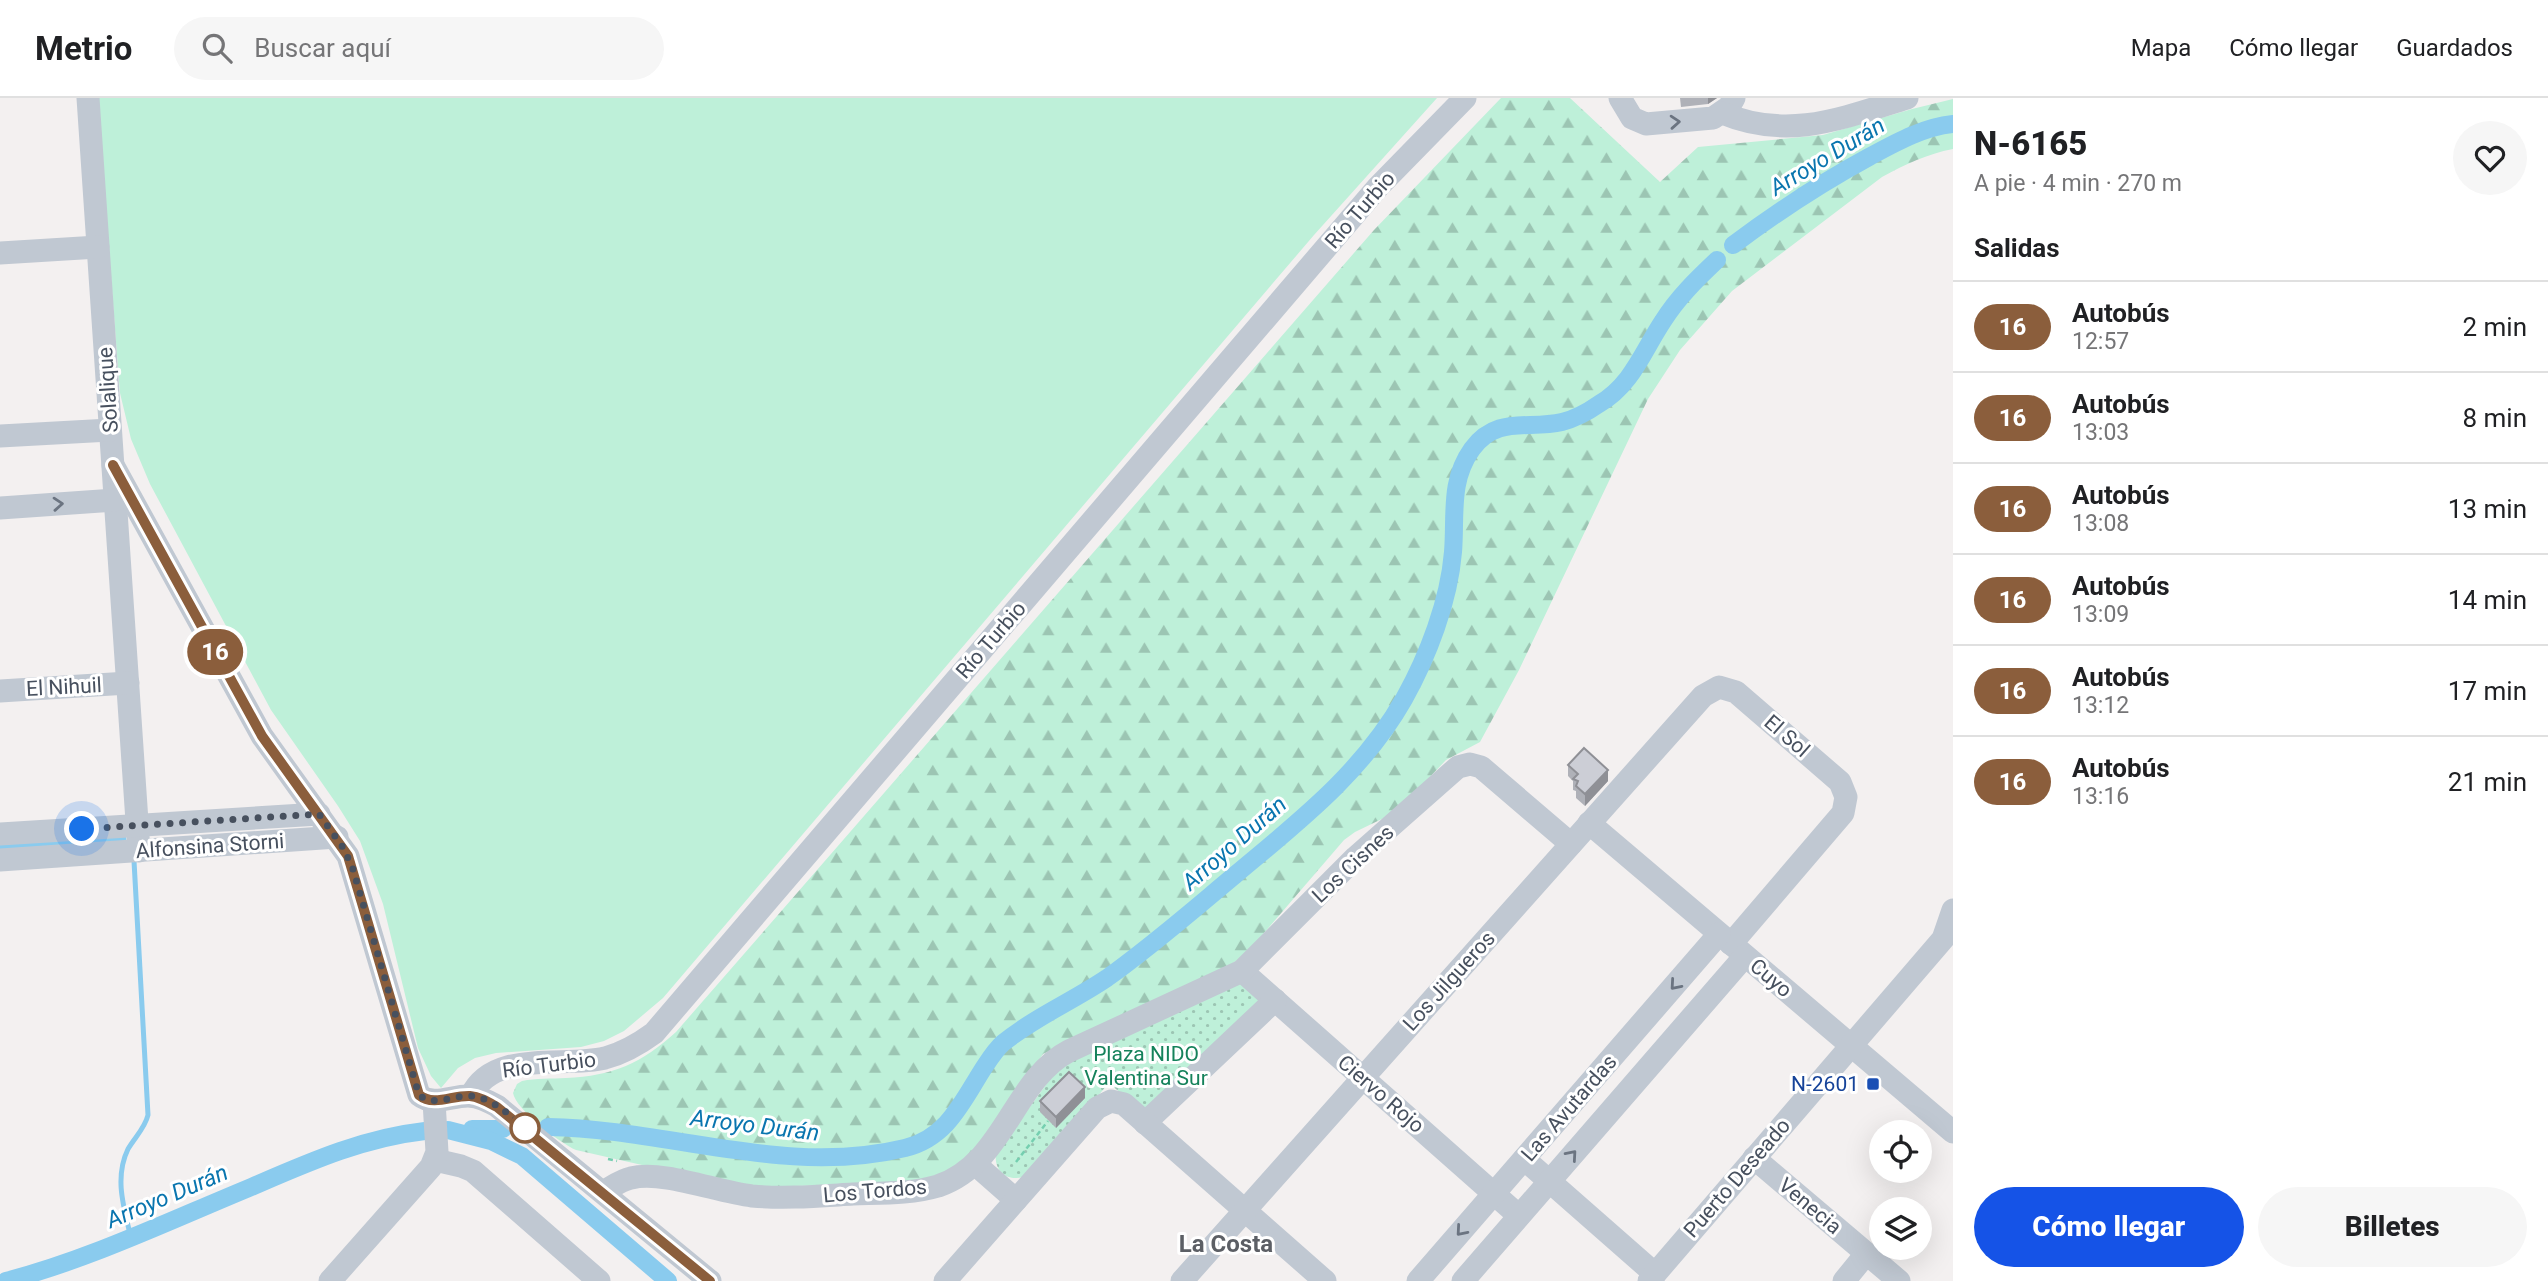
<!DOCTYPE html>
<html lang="es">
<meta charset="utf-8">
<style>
:root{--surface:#fff;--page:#f6f6f6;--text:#202124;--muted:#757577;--line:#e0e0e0;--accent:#1553e7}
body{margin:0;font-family:Roboto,sans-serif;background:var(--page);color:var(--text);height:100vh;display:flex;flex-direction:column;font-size:26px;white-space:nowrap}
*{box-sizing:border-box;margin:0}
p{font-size:23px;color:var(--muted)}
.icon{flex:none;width:38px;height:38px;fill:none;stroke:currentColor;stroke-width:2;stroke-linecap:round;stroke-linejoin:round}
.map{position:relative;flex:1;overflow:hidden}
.panel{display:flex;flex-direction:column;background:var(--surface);width:595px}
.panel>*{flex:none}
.badge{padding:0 14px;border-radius:23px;font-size:24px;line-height:46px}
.controls{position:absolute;left:1869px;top:1022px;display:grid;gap:14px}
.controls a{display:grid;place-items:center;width:63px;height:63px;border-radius:50%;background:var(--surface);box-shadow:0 7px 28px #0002;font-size:35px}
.you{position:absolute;width:35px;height:35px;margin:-18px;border:5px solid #fff;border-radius:50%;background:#1a73e8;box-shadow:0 0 0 10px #1a73e833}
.map>.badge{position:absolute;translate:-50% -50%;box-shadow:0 0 0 4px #fff}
h2{padding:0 21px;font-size:26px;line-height:63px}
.round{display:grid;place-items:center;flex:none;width:74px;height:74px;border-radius:37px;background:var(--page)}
.headline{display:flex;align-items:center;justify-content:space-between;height:119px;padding:0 21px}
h1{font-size:33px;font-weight:800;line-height:52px}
.action{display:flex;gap:14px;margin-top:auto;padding:14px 21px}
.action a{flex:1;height:80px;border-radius:42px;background:var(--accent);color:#fff;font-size:28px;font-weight:800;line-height:80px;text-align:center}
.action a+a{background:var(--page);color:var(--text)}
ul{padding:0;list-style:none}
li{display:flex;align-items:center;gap:21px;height:91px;padding:0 21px;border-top:2px solid var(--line)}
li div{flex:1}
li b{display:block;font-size:26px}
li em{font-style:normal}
li .badge{min-width:77px;font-weight:700;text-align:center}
header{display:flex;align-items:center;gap:42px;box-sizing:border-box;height:98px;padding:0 35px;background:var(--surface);border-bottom:2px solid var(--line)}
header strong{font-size:33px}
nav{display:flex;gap:38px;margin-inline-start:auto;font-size:24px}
.search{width:490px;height:63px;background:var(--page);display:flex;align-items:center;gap:18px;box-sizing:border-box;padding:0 24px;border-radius:38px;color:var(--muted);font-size:26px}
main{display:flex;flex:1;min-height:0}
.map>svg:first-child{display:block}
</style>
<header>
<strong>Metrio</strong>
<div class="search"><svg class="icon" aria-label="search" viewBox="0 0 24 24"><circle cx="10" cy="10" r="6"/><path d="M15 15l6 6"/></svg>Buscar aquí</div>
<nav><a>Mapa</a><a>Cómo llegar</a><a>Guardados</a></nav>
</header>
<main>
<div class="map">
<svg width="1953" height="1183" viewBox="0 0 1953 1183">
<defs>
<pattern id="forest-firs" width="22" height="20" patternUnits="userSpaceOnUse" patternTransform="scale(1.75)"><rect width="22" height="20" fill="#bef0d9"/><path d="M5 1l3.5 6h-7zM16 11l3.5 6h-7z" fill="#9cc5b3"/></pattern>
<pattern id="park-dots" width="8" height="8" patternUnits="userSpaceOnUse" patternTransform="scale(1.75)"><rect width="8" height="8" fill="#bef0d9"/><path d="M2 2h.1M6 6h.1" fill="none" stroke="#9cc5b3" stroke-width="1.8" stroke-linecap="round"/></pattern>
</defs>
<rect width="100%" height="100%" fill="#f3f0f0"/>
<polygon fill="#bef0d9" points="97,0 1437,0 1314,137 663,900 624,933 604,943 581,949 496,955 475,960 458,970 441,990 431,978 418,950 383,806 360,743 338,708 271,612 150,386 131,341 120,295"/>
<path fill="url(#forest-firs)" d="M1501,0H1570L1660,84L1698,49L1823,37L1912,11L1953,1V51C1927,56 1906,66 1882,79L1732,193L1680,252L1648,301L1519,572L1480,644L1446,662L1406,704L1386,719L1355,734L1344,742L1246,856L1217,876L1043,956L976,1054L959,1068L915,1086L739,1089L576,1052C560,1045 516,1012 513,995L517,986L522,983C536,980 551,981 566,980C613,978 642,965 676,934L1374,132Z"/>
<path fill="url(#park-dots)" d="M1238,886H1243L1260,902L1152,1012L1138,1010L1109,985L1030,1076C1013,1086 993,1077 996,1055L1059,969Z"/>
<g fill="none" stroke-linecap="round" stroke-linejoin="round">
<g stroke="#8acbee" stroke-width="5">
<polyline points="0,749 124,741"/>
<path d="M131,1140C124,1110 114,1080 128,1051C135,1039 145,1030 148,1017L134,763"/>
</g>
<g stroke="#8acbee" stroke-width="18">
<path d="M1733,147C1777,114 1821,85 1869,59C1895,45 1923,29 1953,26"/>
<path d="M548,1029C668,1031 786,1079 905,1050C947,1040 962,1004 983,971C989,962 995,952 1003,945C1035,919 1073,903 1107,880C1152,848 1193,812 1235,777C1298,724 1362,675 1404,601C1428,558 1449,503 1453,454C1456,418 1449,383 1472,351C1497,317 1528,332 1562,324C1574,321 1589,313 1599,306C1632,287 1643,253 1663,223C1678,199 1697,181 1717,162"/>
<polyline points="472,1031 503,1031"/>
<polyline points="448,1032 491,1043 522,1058 668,1183"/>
<path d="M6,1183C90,1161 169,1123 249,1090C307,1065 362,1040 425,1033"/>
</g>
<g stroke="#75cfb0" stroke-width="2.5" stroke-dasharray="5 3.5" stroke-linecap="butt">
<polyline points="1103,984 1106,980 1114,979 1120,984"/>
<polyline points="608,1061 617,1063"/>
<polyline points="1016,1064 1048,1023"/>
</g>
<g stroke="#c0c8d2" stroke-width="23">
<polyline points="88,0 139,753"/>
<polyline points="1620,0 1632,20 1646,26 1713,20 1729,9 1734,0"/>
<path d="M1722,15C1788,43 1843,20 1907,0"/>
<polyline points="0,155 98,149"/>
<polyline points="0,338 110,332"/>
<path d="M113,367L262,638L348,758L419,997C434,1009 452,997 470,998C480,999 488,1003 497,1008L710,1183"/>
<polyline points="0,410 115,402"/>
<polyline points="0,593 128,585"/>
<polyline points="1589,725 1953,1034"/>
<polyline points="0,736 319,716"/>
<polyline points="0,762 337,739"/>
<polyline points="1242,873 1519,1118"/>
<path d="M471,998C493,951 563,970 605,960C624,955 639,946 654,935L1378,89L1465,0"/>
<polyline points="1145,1025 1275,902"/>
<polyline points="1754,1060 1899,1183"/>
<polyline points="1524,1061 1655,1176"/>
<polyline points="435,1062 461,1068 473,1073 599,1183"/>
<polyline points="975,1066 1016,1102"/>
<path d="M603,1094C612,1089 621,1082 631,1080C663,1072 717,1094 752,1098C785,1101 819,1098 853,1096C881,1095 911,1096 938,1088C1005,1065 1013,982 1069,953L1242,873L1356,759L1458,669L1470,666L1481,669L1571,746"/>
<polyline points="330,1183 431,1069 437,1054 434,1003"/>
<polyline points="945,1183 1097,1010 1111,1003 1124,1006 1325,1183"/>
<polyline points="1182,1183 1703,598 1719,589 1736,594 1840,684 1846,699 1843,715 1731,846"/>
<polyline points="1418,1183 1719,836"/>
<polyline points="1463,1183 1745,858"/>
<polyline points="1649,1183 1943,841 1953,812"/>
<polyline points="1844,1183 1866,1156"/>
</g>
</g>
<g fill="#afb1b8">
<polygon points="1680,0 1717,0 1708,6 1681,9"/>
<polygon points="1568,667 1608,683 1585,708 1576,700 1576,693 1573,692 1573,683 1568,678"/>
<polygon points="1085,1000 1056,1030 1040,1014 1040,1003"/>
</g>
<g fill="#8f9096">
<polygon points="1708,0 1717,0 1708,6"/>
<polygon points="1608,672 1608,683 1585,708 1585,696"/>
<polygon points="1085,989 1085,1000 1056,1030 1056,1019"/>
</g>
<g fill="#ccced6" stroke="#8f9096" stroke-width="2">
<polygon points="1584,650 1608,672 1585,696 1576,688 1578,683 1573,681 1578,676 1568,667"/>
<polygon points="1069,974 1085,989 1056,1019 1040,1003"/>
</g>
<defs><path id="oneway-chevron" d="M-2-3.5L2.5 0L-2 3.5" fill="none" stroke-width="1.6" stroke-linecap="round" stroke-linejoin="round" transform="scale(1.75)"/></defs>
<g stroke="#6b7481">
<use href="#oneway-chevron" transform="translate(1675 24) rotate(-4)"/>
<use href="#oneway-chevron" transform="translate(58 406) rotate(-4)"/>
<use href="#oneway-chevron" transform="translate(1675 887) rotate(131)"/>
<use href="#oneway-chevron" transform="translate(1572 1057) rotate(-49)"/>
<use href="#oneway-chevron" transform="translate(1461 1133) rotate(131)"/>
</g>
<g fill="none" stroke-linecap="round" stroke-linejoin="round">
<g stroke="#fff" stroke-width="16">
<path id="line" d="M113,367L262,638L348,758L419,997C434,1009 452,997 470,998C480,999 488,1004 497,1009L710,1183"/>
</g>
<use href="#line" stroke="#8b5e3c" stroke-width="10"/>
<path stroke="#47505e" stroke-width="7" stroke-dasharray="0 12.6" d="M82,731L319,716L342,748L352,768L419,997C435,1010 454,996 472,998C494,1001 512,1019 528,1033L525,1030"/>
</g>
<rect fill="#1a4fb4" stroke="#fff" stroke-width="2.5" x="1866" y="979" width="14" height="14" rx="3.5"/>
<circle fill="#fff" stroke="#8b5e3c" stroke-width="3.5" cx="525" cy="1030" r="14"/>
<g text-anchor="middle" stroke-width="6" stroke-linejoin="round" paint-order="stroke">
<g font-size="21" fill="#47505e" stroke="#fff">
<text transform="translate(1360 112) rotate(-49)" y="7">Río Turbio</text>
<text transform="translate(108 292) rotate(-94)" y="7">Solalique</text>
<text transform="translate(991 542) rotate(-49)" y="7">Río Turbio</text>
<text transform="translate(64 589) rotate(-3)" y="7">El Nihuil</text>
<text transform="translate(1787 638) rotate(41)" y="7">El Sol</text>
<text transform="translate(210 748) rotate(-4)" y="7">Alfonsina Storni</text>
<text transform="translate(1353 766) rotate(-43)" y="7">Los Cisnes</text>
<text transform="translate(1771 880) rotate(40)" y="7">Cuyo</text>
<text transform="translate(1449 883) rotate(-48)" y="7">Los Jilgueros</text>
<text transform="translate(549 967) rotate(-7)" y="7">Río Turbio</text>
<text transform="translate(1381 996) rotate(41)" y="7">Ciervo Rojo</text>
<text transform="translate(1569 1010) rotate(-49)" y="7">Las Avutardas</text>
<text transform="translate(1737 1080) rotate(-49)" y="7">Puerto Deseado</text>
<text transform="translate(875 1093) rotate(-5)" y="7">Los Tordos</text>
<text transform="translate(1810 1108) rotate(40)" y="7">Venecia</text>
</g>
<g font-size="21" fill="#15825b" stroke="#fff">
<text x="1146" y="963">Plaza NIDO<tspan x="1146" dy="24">Valentina Sur</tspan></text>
</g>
<g font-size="21" fill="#164399" stroke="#fff" text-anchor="end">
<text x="1859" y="993">N-2601</text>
</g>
<g font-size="23" font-style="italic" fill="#0975af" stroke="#fff">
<text transform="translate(1827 58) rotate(-31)" y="8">Arroyo Durán</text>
<text transform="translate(1234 745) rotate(-41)" y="8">Arroyo Durán</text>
<text transform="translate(755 1027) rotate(7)" y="8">Arroyo Durán</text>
<text transform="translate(167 1098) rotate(-23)" y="8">Arroyo Durán</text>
</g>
<g font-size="24" font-weight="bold" fill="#5c5f65" stroke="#fff">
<text x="1226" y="1154">La Costa</text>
</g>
</g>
</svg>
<div class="controls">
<a><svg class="icon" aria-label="locate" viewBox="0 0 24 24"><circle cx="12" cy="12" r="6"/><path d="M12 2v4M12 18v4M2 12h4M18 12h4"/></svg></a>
<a><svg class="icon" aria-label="layers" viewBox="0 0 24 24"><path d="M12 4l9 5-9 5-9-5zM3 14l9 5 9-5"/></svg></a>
</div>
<div class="you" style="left:82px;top:731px"></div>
<b class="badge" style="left:215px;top:554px;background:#8b5e3c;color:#fff">16</b>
</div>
<section class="panel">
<div class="headline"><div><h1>N-6165</h1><p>A pie · 4 min · 270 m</p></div><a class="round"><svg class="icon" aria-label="heart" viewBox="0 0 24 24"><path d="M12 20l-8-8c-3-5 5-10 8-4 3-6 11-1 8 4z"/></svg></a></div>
<h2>Salidas</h2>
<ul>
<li><span class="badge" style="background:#8b5e3c;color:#fff">16</span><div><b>Autobús</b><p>12:57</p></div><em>2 min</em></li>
<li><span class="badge" style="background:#8b5e3c;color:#fff">16</span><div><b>Autobús</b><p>13:03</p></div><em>8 min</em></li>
<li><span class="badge" style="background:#8b5e3c;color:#fff">16</span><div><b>Autobús</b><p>13:08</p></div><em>13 min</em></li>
<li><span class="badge" style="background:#8b5e3c;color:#fff">16</span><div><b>Autobús</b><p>13:09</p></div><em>14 min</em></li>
<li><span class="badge" style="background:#8b5e3c;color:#fff">16</span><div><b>Autobús</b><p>13:12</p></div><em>17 min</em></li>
<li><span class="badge" style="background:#8b5e3c;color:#fff">16</span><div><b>Autobús</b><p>13:16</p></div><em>21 min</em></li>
</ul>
<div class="action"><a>Cómo llegar</a><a>Billetes</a></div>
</section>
</main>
